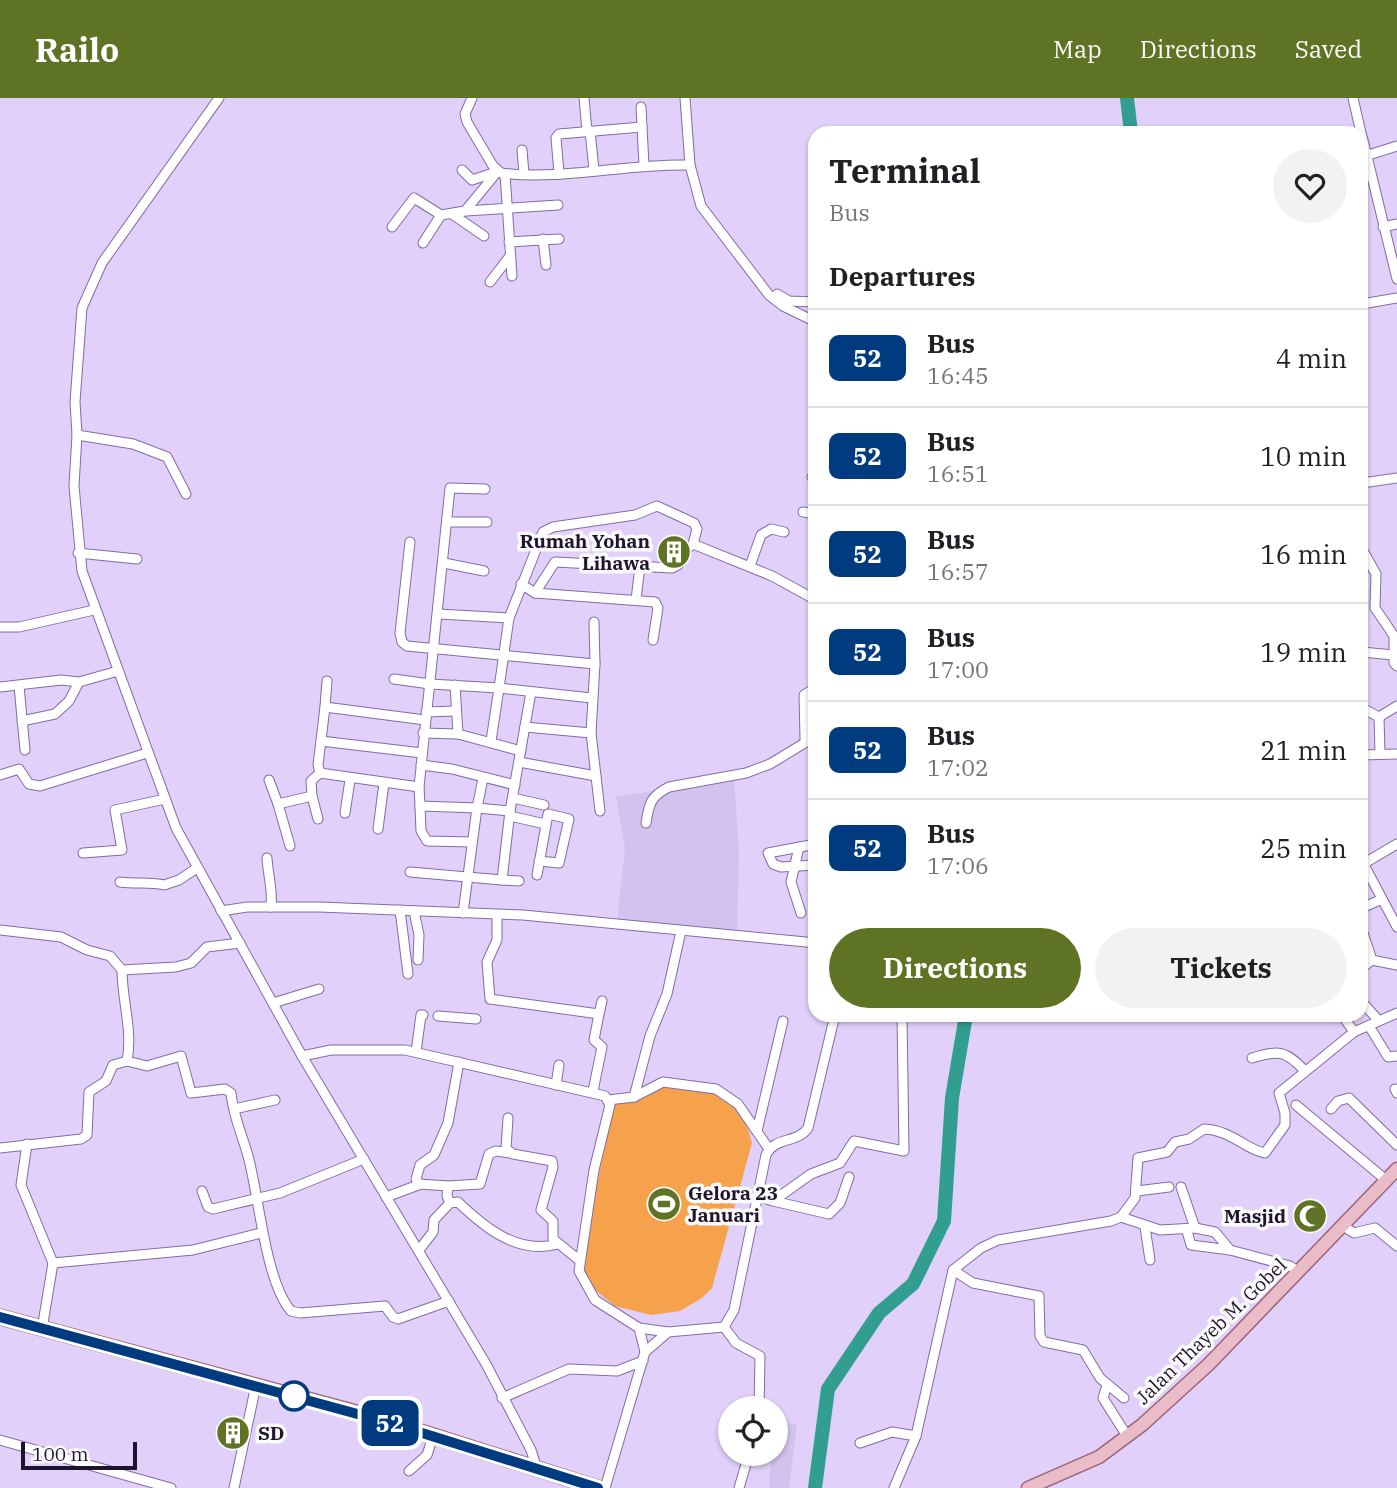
<!DOCTYPE html>
<style>
:root{--surface:#fff;--page:#f2f2f2;--text:#202124;--muted:#757577;--line:#e0e0e0;--accent:#5e7323}
body{margin:0;font-family:"IBM Plex Serif",serif;background:var(--page);color:var(--text);height:100vh;display:flex;flex-direction:column;font-size:26px;white-space:nowrap}
*{box-sizing:border-box;margin:0}
p{font-size:23px;color:var(--muted)}
.icon{flex:none;width:38px;height:38px;fill:none;stroke:currentColor;stroke-width:2;stroke-linecap:round;stroke-linejoin:round}
.map{position:relative;flex:1;overflow:hidden}
.details{position:absolute;left:808px;top:28px;width:560px;height:896px;display:flex;flex-direction:column;background:var(--surface);border-radius:21px;box-shadow:0 2px 5px #0004}
.details>*{flex:none}
.badge{padding:0 14px;border-radius:10px;font-size:24px;line-height:46px}
.fabs{position:absolute;left:718px;top:1298px;display:grid;gap:14px}
.fabs a{display:grid;place-items:center;width:70px;height:70px;border-radius:50%;background:var(--surface);box-shadow:0 2px 5px #0004;font-size:35px}
.scale{position:absolute;left:21px;bottom:18px;width:116px;box-sizing:border-box;padding-left:7px;border:4px solid #1f142d;border-top:0;font-size:19px;line-height:24px;white-space:nowrap;color:#1f142d;-webkit-text-stroke:5px #fafafa;paint-order:stroke}
.map>.badge{position:absolute;translate:-50% -50%;box-shadow:0 0 0 4px #fff}
h2{padding:0 21px;font-size:26px;line-height:63px}
.round{display:grid;place-items:center;flex:none;width:74px;height:74px;border-radius:37px;background:var(--page)}
.head{display:flex;align-items:center;justify-content:space-between;height:119px;padding:0 21px}
h1{font-size:33px;font-weight:700;line-height:52px}
.button{display:flex;gap:14px;margin-top:auto;padding:14px 21px}
.button a{flex:1;height:80px;border-radius:42px;background:var(--accent);color:#fff;font-size:28px;font-weight:700;line-height:80px;text-align:center}
.button a+a{background:var(--page);color:var(--text)}
ul{padding:0;list-style:none}
li{display:flex;align-items:center;gap:21px;height:98px;padding:0 21px;border-top:2px solid var(--line)}
li div{flex:1}
li b{display:block;font-size:26px}
li em{font-style:normal}
li .badge{min-width:77px;font-weight:700;text-align:center}
header{display:flex;align-items:center;gap:42px;box-sizing:border-box;height:98px;padding:0 35px;background:var(--accent);color:#fff}
header strong{font-size:33px}
nav{display:flex;gap:38px;margin-inline-start:auto;font-size:24px}
.map>svg:first-child{display:block}
</style>
<header>
<strong>Railo</strong>
<nav><a>Map</a><a>Directions</a><a>Saved</a></nav>
</header>
<div class="map">
<svg width="1397" height="1390" viewBox="0 0 1397 1390">
<rect width="100%" height="100%" fill="#e1d1fa"/>
<g fill="#d3c2ee">
<polygon points="734,679 739,753 737,836 617,823 625,750 616,699"/>
<polygon points="775,1324 797,1326 789,1390 769,1390 771,1359 753,1357 775,1356"/>
</g>
<path fill="#f6a14c" d="M656,985C705,992 740,989 752,1045L712,1190L702,1200L680,1213L651,1217L615,1208L589,1187L580,1168L613,1008Z"/>
<g fill="none" stroke-linecap="round" stroke-linejoin="round">
<g stroke="#319e8f" stroke-width="14">
<polyline points="1127,0 1131,35"/>
<polyline points="815,1390 828,1291 879,1215 913,1186 944,1123 952,1000 966,917"/>
</g>
<g stroke="#846aa9" stroke-width="11">
<g id="minor">
<polyline points="219,0 102,165 82,210 75,304 77,337 74,388 82,473 176,730 302,958 486,1266 531,1352 537,1371"/>
<path d="M472,0L465,16L467,24L493,68L501,75C560,83 628,65 690,67"/>
<polyline points="584,0 587,33"/>
<polyline points="685,0 690,67 701,108 769,197 783,208 816,224"/>
<polyline points="1353,0 1361,35"/>
<polyline points="641,9 642,29"/>
<polyline points="590,33 594,72"/>
<polyline points="1362,38 1397,181"/>
<polyline points="522,52 524,76"/>
<polyline points="1362,59 1397,48"/>
<polyline points="462,72 472,82 496,74"/>
<polyline points="559,75 556,40 559,36 642,29 644,67"/>
<polyline points="505,76 512,178"/>
<polyline points="466,113 558,107"/>
<polyline points="452,116 484,138"/>
<polyline points="392,129 414,100 441,117 465,113 498,73"/>
<polyline points="1383,129 1397,126"/>
<polyline points="543,141 546,167"/>
<polyline points="509,144 559,141"/>
<polyline points="423,145 441,117"/>
<polyline points="490,184 510,158"/>
<polyline points="777,196 789,203 816,204"/>
<polyline points="1362,206 1397,200"/>
<polyline points="77,337 133,346 167,359 186,396"/>
<polyline points="812,379 816,380"/>
<polyline points="1362,385 1397,380"/>
<polyline points="803,414 816,416"/>
<polyline points="448,424 487,424"/>
<polyline points="410,444 400,535 402,544 407,548 595,566 594,524"/>
<polyline points="1362,451 1376,476 1375,510 1394,538 1394,565 1397,568"/>
<polyline points="78,455 137,461"/>
<polyline points="444,465 484,473"/>
<polyline points="750,468 761,437 771,431 784,434"/>
<polyline points="521,486 535,495 555,464 672,470 678,467 684,453 693,446 772,478 816,502"/>
<polyline points="535,495 655,504 658,510 653,542"/>
<polyline points="636,502 640,468"/>
<polyline points="439,516 509,520 543,434 553,429 635,417 657,408 694,425 697,431 693,446"/>
<polyline points="0,529 19,529 94,512"/>
<polyline points="1362,554 1393,557"/>
<polyline points="595,566 591,635 600,713"/>
<polyline points="394,581 430,586 499,590 509,520"/>
<polyline points="327,583 325,609 425,622"/>
<polyline points="455,587 458,636"/>
<polyline points="19,588 25,652"/>
<polyline points="0,589 61,582 79,584 118,573"/>
<polyline points="325,609 318,667 320,675 419,689"/>
<polyline points="1362,610 1379,619 1397,608"/>
<polyline points="426,614 455,613"/>
<polyline points="1379,619 1380,656"/>
<polyline points="22,623 55,616 69,603 79,584"/>
<polyline points="525,629 591,635"/>
<polyline points="423,635 458,636 521,653"/>
<polyline points="805,641 804,597 816,590"/>
<polyline points="321,643 422,655"/>
<polyline points="491,643 499,590 592,600"/>
<polyline points="1362,657 1397,656"/>
<polyline points="519,664 596,678"/>
<polyline points="421,667 452,671 515,687"/>
<polyline points="0,677 19,671 29,686 40,688 147,655"/>
<polyline points="483,680 477,710 510,713 531,594"/>
<polyline points="269,682 278,706 312,698 311,683 320,675"/>
<polyline points="312,698 318,721"/>
<polyline points="513,700 544,707"/>
<polyline points="278,706 290,748"/>
<polyline points="420,708 421,733 427,743 471,744"/>
<polyline points="345,715 350,682"/>
<polyline points="510,718 545,726"/>
<path d="M646,725C649,705 651,698 669,689L746,675L770,666L816,638"/>
<polyline points="378,731 384,685"/>
<polyline points="816,746 768,755 773,766 781,769 816,767"/>
<polyline points="799,749 791,784 801,815"/>
<polyline points="83,755 122,752 115,712 165,701"/>
<path d="M267,760C268,778 273,791 271,809"/>
<polyline points="1362,763 1397,829"/>
<polyline points="1363,766 1397,746"/>
<polyline points="410,774 502,782 510,713"/>
<polyline points="537,777 548,716 569,721 559,765 539,763"/>
<polyline points="502,782 519,783"/>
<path d="M120,784C136,786 152,784 164,787L179,782L197,770"/>
<polyline points="1362,810 1382,801"/>
<polyline points="400,812 408,876"/>
<polyline points="221,813 247,809 319,809 523,817 816,845"/>
<polyline points="414,813 419,837 418,862"/>
<polyline points="463,815 477,710 420,708 419,689 450,390 485,391"/>
<polyline points="497,817 497,842 487,864 490,901 599,916 594,942 602,949 593,993"/>
<polyline points="0,832 61,839 87,852 110,858 122,872 176,869 191,865 207,849 240,845"/>
<polyline points="1362,832 1372,862 1397,867"/>
<polyline points="1362,870 1372,862"/>
<polyline points="1362,904 1379,923"/>
<polyline points="273,905 319,891"/>
<polyline points="599,916 602,903"/>
<polyline points="1342,917 1354,934"/>
<polyline points="438,918 476,921"/>
<polyline points="1369,928 1388,959 1397,958"/>
<polyline points="416,954 421,917 423,917"/>
<polyline points="302,958 331,952 405,952 605,998 610,1007 594,1072 579,1173 595,1202 639,1230 645,1254 605,1390"/>
<path d="M1252,960C1279,952 1285,952 1305,973"/>
<path d="M127,963L147,968L181,958L191,995L225,991L231,995C233,1018 242,1036 248,1058C259,1097 265,1183 291,1213L300,1215L385,1208L393,1219L398,1221L449,1203"/>
<polyline points="556,987 559,967"/>
<polyline points="1395,991 1397,995"/>
<polyline points="634,999 663,984 716,991 738,1006 769,1051"/>
<polyline points="608,1002 634,999 650,938 667,896 681,833"/>
<polyline points="1296,1007 1386,1082"/>
<polyline points="234,1011 275,1002"/>
<polyline points="1331,1011 1338,1003 1349,1000 1397,1047"/>
<polyline points="508,1020 506,1051 513,1056 552,1063 553,1069 541,1112 553,1123 553,1141 579,1162"/>
<polyline points="757,1033 783,923"/>
<polyline points="27,1046 21,1087 53,1165 42,1231"/>
<path d="M0,1050L81,1041L87,1037L89,994L106,983L113,967L127,963C133,932 122,903 122,872"/>
<polyline points="448,1088 480,1086 489,1056 496,1053 510,1055"/>
<polyline points="1181,1089 1195,1130"/>
<polyline points="202,1093 208,1109 213,1111 280,1095 364,1061"/>
<polyline points="1137,1093 1169,1089"/>
<polyline points="756,1098 773,1103 811,1076 840,1065 854,1043 904,1053 902,917"/>
<polyline points="386,1099 421,1086"/>
<polyline points="773,1103 829,1116 840,1105 849,1079"/>
<polyline points="450,1105 447,1098 448,1088 419,1086 416,1081 420,1067 434,1057 448,1025 459,964"/>
<path d="M1121,1119L1135,1100L1138,1060L1167,1054L1175,1044L1189,1041L1204,1031C1231,1032 1248,1053 1265,1055L1285,1027V1015L1279,995L1354,934L1397,915"/>
<polyline points="1343,1128 1354,1135 1375,1130 1397,1148"/>
<polyline points="1145,1129 1150,1162"/>
<polyline points="1187,1133 1191,1147 1230,1152 1290,1168 1299,1174"/>
<path d="M419,1152L433,1134L434,1122L450,1105L458,1104C485,1130 518,1157 558,1146"/>
<polyline points="53,1165 193,1152 261,1135"/>
<polyline points="953,1172 973,1185 1039,1198 1040,1238 1044,1244 1083,1252 1100,1280 1124,1300"/>
<polyline points="639,1230 668,1234 724,1229"/>
<polyline points="645,1254 668,1234"/>
<polyline points="1107,1287 1103,1300 1127,1338"/>
<polyline points="502,1300 569,1271 617,1273 643,1263"/>
<path d="M759,1311L760,1258L736,1245L724,1229L734,1212L766,1057C775,1038 797,1046 808,1030L835,917"/>
<polyline points="916,1338 953,1172 981,1150 998,1142 1111,1123 1121,1119 1160,1132 1195,1130 1215,1134 1230,1152"/>
<polyline points="0,1342 171,1390"/>
<polyline points="860,1345 892,1334 916,1338 894,1390"/>
<polyline points="409,1373 427,1357 433,1338"/>
<polyline points="234,1390 256,1287"/>
<polyline points="739,1390 749,1356"/>
</g>
</g>
<g stroke="#99647a" stroke-width="15">
<polyline id="major" points="1028,1390 1099,1359 1142,1327 1209,1266 1397,1071"/>
</g>
<g stroke="#99647a" stroke-width="17">
<polyline id="highway" points="0,1219 387,1323 598,1390"/>
</g>
<use href="#minor" stroke="#fff" stroke-width="9"/>
<use href="#major" stroke="#e9bcc8" stroke-width="12"/>
<use href="#highway" stroke="#db8fa3" stroke-width="14"/>
</g>
<g fill="none" stroke-linecap="round" stroke-linejoin="round">
<g stroke="#fff" stroke-width="16">
<polyline id="line" points="0,1219 387,1324 598,1390"/>
</g>
<use href="#line" stroke="#003b80" stroke-width="10"/>
</g>
<defs>
<g id="building-disc" transform="scale(1.75)"><circle r="9.5" fill="#5e7323" stroke="#fafafa"/><path d="M-4-6H4V6H1V3H-1V6H-4ZM-2.5-4.3h1.7v1.8h-1.7ZM.8-4.3h1.7v1.8H.8ZM-2.5-1h1.7V.8h-1.7ZM.8-1h1.7V.8H.8Z" fill="#fff"/></g>
<g id="stadium-disc" transform="scale(1.75)"><circle r="9.5" fill="#5e7323" stroke="#fafafa"/><path d="M0-5a6.5 5 0 1 0 0 10a6.5 5 0 1 0 0-10ZM-3.5-1.8h7v3.6h-7Z" fill="#fff"/></g>
<g id="mosque-disc" transform="scale(1.75)"><circle r="9.5" fill="#5e7323" stroke="#fafafa"/><path d="M3.5-4.9A6 6 0 1 0 3.5 4.9A5 5 0 1 1 3.5-4.9Z" fill="#fff"/></g>
</defs>
<g fill-rule="evenodd">
<use href="#building-disc" x="674" y="454"/>
<use href="#stadium-disc" x="664" y="1106"/>
<use href="#mosque-disc" x="1310" y="1118"/>
<use href="#building-disc" x="233" y="1335"/>
</g>
<circle fill="#fff" stroke="#003b80" stroke-width="3.5" cx="294" cy="1298" r="14"/>
<g text-anchor="middle" stroke-width="7" stroke-linejoin="round" paint-order="stroke">
<g font-size="19" font-weight="bold" fill="#1f142d" stroke="#fafafa" text-anchor="end">
<text x="650" y="450">Rumah Yohan<tspan x="650" dy="22">Lihawa</tspan></text>
<text x="688" y="1102" text-anchor="start">Gelora 23<tspan x="688" dy="22">Januari</tspan></text>
<text x="1286" y="1125">Masjid</text>
<text x="258" y="1342" text-anchor="start">SD</text>
</g>
<g font-size="19" fill="#1f142d" stroke="#fafafa">
<text transform="translate(1211 1233) rotate(-44)" y="7">Jalan Thayeb M. Gobel</text>
</g>
</g>
</svg>
<div class="fabs">
<a><svg class="icon" aria-label="locate" viewBox="0 0 24 24"><circle cx="12" cy="12" r="6"/><path d="M12 2v4M12 18v4M2 12h4M18 12h4"/></svg></a>
</div>
<div class="scale">100 m</div>
<b class="badge" style="left:390px;top:1325px;background:#003b80;color:#fff">52</b>
<section class="details">
<div class="head"><div><h1>Terminal</h1><p>Bus</p></div><a class="round"><svg class="icon" aria-label="heart" viewBox="0 0 24 24"><path d="M12 20l-8-8c-3-5 5-10 8-4 3-6 11-1 8 4z"/></svg></a></div>
<h2>Departures</h2>
<ul>
<li><span class="badge" style="background:#003b80;color:#fff">52</span><div><b>Bus</b><p>16:45</p></div><em>4 min</em></li>
<li><span class="badge" style="background:#003b80;color:#fff">52</span><div><b>Bus</b><p>16:51</p></div><em>10 min</em></li>
<li><span class="badge" style="background:#003b80;color:#fff">52</span><div><b>Bus</b><p>16:57</p></div><em>16 min</em></li>
<li><span class="badge" style="background:#003b80;color:#fff">52</span><div><b>Bus</b><p>17:00</p></div><em>19 min</em></li>
<li><span class="badge" style="background:#003b80;color:#fff">52</span><div><b>Bus</b><p>17:02</p></div><em>21 min</em></li>
<li><span class="badge" style="background:#003b80;color:#fff">52</span><div><b>Bus</b><p>17:06</p></div><em>25 min</em></li>
</ul>
<div class="button"><a>Directions</a><a>Tickets</a></div>
</section>
</div>
